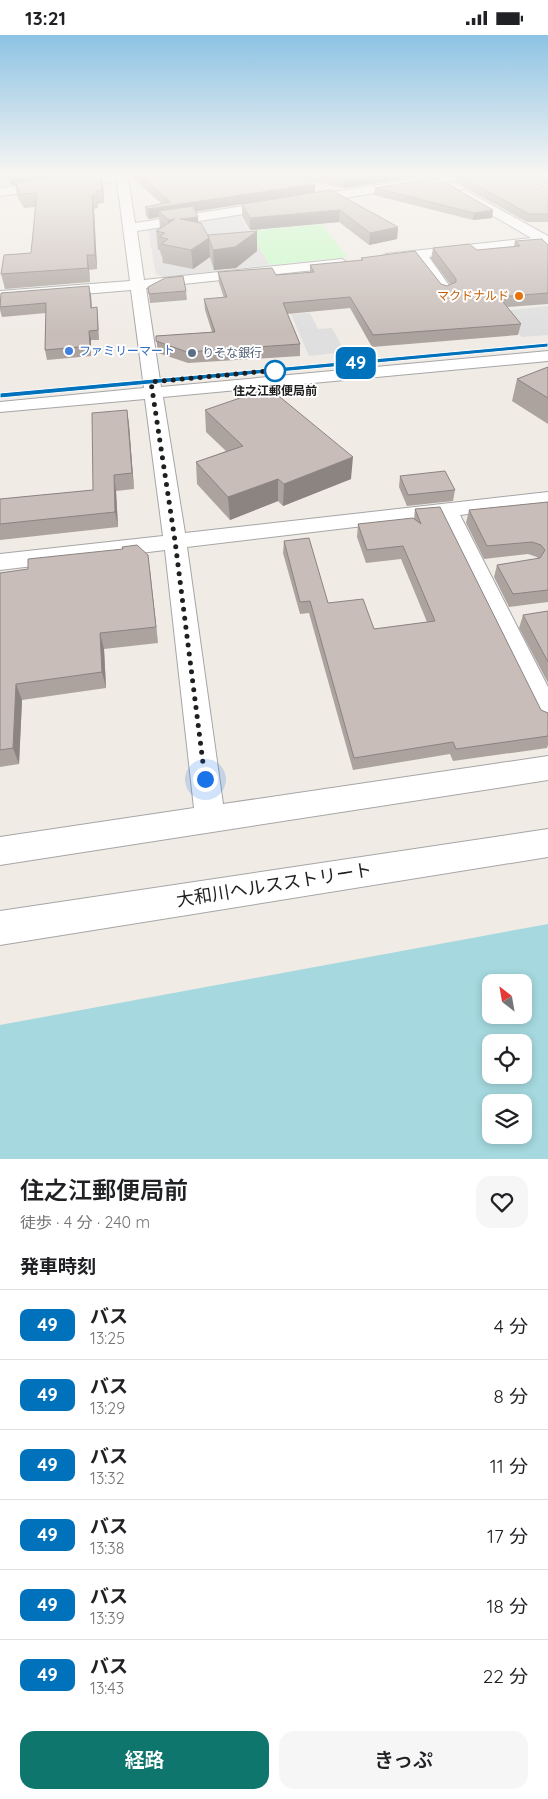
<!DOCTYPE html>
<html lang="ja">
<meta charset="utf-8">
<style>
:root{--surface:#fff;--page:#f6f6f6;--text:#202124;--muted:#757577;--line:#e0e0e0;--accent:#0f766e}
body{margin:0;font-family:Quicksand,"Noto Sans JP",sans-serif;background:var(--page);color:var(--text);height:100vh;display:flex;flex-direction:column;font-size:19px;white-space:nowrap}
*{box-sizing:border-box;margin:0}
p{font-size:16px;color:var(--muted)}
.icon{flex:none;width:28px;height:28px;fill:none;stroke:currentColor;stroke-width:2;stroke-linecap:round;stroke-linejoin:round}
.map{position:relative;height:1124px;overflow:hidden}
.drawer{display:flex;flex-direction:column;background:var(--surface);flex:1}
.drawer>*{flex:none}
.badge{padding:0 10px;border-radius:8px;font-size:18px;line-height:32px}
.needle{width:32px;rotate:329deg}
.fabs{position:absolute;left:482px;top:939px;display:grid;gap:10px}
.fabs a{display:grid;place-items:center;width:50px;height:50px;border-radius:10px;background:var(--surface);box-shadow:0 2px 8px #0003;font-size:25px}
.you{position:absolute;width:25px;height:25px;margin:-12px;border:4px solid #fff;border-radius:50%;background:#1a73e8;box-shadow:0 0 0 8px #1a73e833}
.map>.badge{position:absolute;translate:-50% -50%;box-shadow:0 0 0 2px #fff}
h2{padding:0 20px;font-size:19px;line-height:45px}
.round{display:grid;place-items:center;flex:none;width:52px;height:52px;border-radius:15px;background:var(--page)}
.headline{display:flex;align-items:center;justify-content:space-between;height:85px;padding:0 20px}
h1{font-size:24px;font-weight:600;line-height:38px}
.primary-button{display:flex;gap:10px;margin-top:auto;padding:10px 20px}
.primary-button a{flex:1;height:58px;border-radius:15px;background:var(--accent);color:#fff;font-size:20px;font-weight:600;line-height:58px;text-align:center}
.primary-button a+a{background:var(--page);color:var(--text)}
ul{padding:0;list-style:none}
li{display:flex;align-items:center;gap:15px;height:70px;padding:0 20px;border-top:1px solid var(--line)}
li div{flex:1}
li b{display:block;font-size:19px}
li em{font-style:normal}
li .badge{min-width:55px;font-weight:700;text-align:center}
.status{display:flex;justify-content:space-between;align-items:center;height:35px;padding:0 25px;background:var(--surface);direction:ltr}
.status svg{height:14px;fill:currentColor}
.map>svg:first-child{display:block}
</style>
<div class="status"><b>13:21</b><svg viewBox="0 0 49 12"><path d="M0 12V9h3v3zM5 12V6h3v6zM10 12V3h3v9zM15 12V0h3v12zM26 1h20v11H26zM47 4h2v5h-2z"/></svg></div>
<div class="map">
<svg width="548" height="1124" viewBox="0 0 548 1124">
<rect width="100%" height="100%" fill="#f0ebe5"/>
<polygon fill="#dddcdc" points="239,179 270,230 163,242 156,239 148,195 153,192"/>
<polygon fill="#c4fbc2" points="322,189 347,222 270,230 249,196"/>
<g fill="#dfdfdf">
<polygon points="548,271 548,300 522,302 500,276"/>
<polygon points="310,278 318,294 332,293 345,317 309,321 291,279"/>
</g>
<path fill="#a5d9df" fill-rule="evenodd" d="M548,889V1124H0V990ZM491,948H524V980H491ZM491,1008H524V1040H491ZM491,1068H524V1100H491Z"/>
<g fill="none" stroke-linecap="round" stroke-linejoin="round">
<g stroke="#a6a6a6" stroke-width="2">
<g id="minor">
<polygon points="112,139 141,140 139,142 128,144 135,188 275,166 281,170 275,174 137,196 144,245 342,224 349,228 342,232 146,253 161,352 548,316 548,326 163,362 185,498 548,457 548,469 460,480 548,652 548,690 538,687 439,482 187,512 223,769 548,721 548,745 0,830 0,802 194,773 165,515 0,535 0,519 163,501 145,364 0,377 0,367 144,353 131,255 0,266 0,256 130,246 117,146 0,161 0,153"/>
<polygon points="448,139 477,139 472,142 308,169 302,165 308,161"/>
<polygon points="465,155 548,201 548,211 543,210 429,222 453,256 446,260 441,259 416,224 381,226 379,223 386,219 531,203 461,162 459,159 461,156"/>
<polygon points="548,794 548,822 0,910 0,876"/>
</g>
</g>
<use href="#minor" fill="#fff" fill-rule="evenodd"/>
</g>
<g fill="#aca39e">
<polygon points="6,139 102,139 103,150 104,168 98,169 98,173 94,174 97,234 89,235 90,247 5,254 1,239 31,218 35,172 24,173 17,161 15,149 11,150"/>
<polygon points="135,139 428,139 427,140 344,153 308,145 315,157 398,192 397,204 369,210 339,187 250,195 242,181 242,169 195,177 198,187 208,203 208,200 257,216 236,233 214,235 210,222 193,234 163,228 162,221 161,220 160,215 158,215 156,196 160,194 159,182 149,184 146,181 145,172 162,169 135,145"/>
<polygon points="456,139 548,154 548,187 527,187 455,147"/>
<polygon points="526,139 548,139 548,151"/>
<polygon points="375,153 493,175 492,183 473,185 374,160"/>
<polygon points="515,206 548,210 548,269 507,272 521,289 518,300 372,312 350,273 287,279 300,309 300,321 188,328 158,318 156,301 212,297 205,275 204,264 224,263 219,248 218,237 276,240 310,238 310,230 361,225 361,223 447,251 450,249 431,224 433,213 477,215 514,211"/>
<polygon points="148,252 186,256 187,265 150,268"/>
<polygon points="91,260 92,273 97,272 98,282 99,305 91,305 91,321 47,325 45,315 46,278 2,282 0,275 0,267"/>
<polygon points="548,332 548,389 512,366 517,344"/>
<polygon points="127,375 129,390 134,454 116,456 118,492 0,505 0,464 93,455"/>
<polygon points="205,375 351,444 283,471 278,466 230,485 197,449 196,427 226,416 206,397"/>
<polygon points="400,441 455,455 453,466 407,471 399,452"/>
<polygon points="548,467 548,567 509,572 494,542 497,530 538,524 537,522 528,519 484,524 466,488 469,475"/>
<polygon points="415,474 541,675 548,678 548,710 547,713 453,726 450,719 353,735 309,578 300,579 283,518 284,506 328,568 374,594 427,587 401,524 366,528 357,502 358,489 414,484"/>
<polygon points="150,536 158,608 104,614 106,653 22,665 19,729 0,732 0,538"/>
<polygon points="548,576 548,648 519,593 523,580"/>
</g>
<g fill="#8c8481">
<polygon points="41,139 94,139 11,150 10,143"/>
<polygon points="102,139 103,150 104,168 102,155"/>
<polygon points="377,139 428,139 427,140 344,153 345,144"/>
<polygon points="315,149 315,158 164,181 159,176 159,182 149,184 148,174"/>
<polygon points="92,160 94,174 97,234 95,220"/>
<polygon points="340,175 339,187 250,195 250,183"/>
<polygon points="493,175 492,183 473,185 474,178"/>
<polygon points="198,182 199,200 180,184"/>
<polygon points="175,184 170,203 168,185"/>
<polygon points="398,192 397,204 369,210 370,198"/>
<polygon points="257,196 257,216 236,233 214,235 213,215"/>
<polygon points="209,203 210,222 193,234 191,215"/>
<polygon points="87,220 89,235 90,247 88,233"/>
<polygon points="89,251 91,260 92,282 91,273"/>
<polygon points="89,296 91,305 91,321 90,311"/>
<polygon points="127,375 129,390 134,454 132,438"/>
<polygon points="353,422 351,444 283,471 284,449"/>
<polygon points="114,440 116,456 118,492 115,477"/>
<polygon points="278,444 278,466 230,485 228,462"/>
<polygon points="148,520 150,536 158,608 156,592"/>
<polygon points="100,598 104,614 106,653 102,637"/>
<polygon points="16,649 22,665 19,729 13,713"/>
</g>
<g fill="#c8bdb8" stroke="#8c8481">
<polygon points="8,139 41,139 10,143"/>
<polygon points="82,139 101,139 102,155 96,156 96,160 92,160 95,220 87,220 88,233 1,239 4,220 31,218 37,158 21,159 15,148"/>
<polygon points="139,139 298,139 315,149 148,174 145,172 170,167"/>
<polygon points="322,139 377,139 345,144"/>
<polygon points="456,139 519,139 548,154 548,179 529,179"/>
<polygon points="542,139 548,139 548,142"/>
<polygon points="437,143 493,175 474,178 375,153"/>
<polygon points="331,155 398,192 370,198 340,175 250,183 242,169"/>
<polygon points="193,171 198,182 180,184 201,188 209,203 191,215 161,209 168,204 159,202 165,198 156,196 175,184 168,185 159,176"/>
<polygon points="257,196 235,212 213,215 208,200"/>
<polygon points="542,204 548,210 548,258 499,262 521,289 373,300 350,262 283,268 300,309 187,317 156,306 156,301 215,297 204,264 227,262 218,237 272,233 276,240 314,237 310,230 363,225 361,223 415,216 441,249 447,251 456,247 456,244 433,213 469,209 477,215 520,211 515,206"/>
<polygon points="183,241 186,256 149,259 148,252 165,243"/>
<polygon points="89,251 91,273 97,272 98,295 89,296 90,311 45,315 46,268 0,272 1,258"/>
<polygon points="548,332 548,363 517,344"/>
<polygon points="269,353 353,422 284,449 278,444 228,462 196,427 243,411 205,375"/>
<polygon points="127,375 132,438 114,440 115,477 0,489 0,464 93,455 92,378"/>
<polygon points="445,436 455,455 408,460 400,441"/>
<polygon points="548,467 548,555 513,559 497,530 540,523 545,515 541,510 532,507 487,511 469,475"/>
<polygon points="440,472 541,675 548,678 548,701 456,714 453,707 354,723 310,566 300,567 284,506 309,503 328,568 363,564 374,594 435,586 403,511 367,515 358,489 413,483 421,489 415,474"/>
<polygon points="137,510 148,520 156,592 100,598 102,637 16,649 13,713 0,715 0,538 28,534 28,524 123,514 122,512"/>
<polygon points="548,576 548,627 523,580"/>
</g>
<linearGradient id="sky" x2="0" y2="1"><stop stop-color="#8dc3e4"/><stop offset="0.47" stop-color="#f8f6f3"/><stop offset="1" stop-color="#f8f6f3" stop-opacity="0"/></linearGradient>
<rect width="548" height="297" fill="url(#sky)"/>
<polygon fill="#0072bc" stroke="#fff" points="548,308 548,312 0,363 0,358"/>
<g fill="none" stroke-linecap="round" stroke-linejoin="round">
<polyline stroke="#1f1f1f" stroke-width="5" stroke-dasharray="0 9" points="205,744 175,506 151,347 279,335 275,336"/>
</g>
<circle fill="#e8710a" stroke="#fff" stroke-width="2" cx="519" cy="261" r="5"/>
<circle fill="#3f7fe0" stroke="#fff" stroke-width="2" cx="69" cy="316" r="5"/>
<circle fill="#5c6f8a" stroke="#fff" stroke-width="2" cx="192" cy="318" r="5"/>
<circle fill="#fff" stroke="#0072bc" stroke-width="2.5" cx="275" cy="336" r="10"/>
<g text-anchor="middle" stroke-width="4" stroke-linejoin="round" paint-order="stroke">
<g font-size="12" fill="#c56008" stroke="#fff" text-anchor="end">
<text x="509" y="265">マクドナルド</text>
</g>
<g font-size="12" fill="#366cbe" stroke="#fff" text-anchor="start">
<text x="79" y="320">ファミリーマート</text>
</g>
<g font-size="12" fill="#4e5e75" stroke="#fff" text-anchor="start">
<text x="202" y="322">りそな銀行</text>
</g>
<g font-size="12" font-weight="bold" fill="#1f1f1f" stroke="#fff">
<text x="275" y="360">住之江郵便局前</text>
</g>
<g font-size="18" fill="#1f1f1f" stroke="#fff">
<text transform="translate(274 850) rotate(-9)" y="6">大和川ヘルスストリート</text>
</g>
</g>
</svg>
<div class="fabs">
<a><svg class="needle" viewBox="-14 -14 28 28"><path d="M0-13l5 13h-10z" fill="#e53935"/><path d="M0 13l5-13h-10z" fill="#757577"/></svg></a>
<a><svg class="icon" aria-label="locate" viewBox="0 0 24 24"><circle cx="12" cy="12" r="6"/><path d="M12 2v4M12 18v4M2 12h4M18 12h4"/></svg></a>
<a><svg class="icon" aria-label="layers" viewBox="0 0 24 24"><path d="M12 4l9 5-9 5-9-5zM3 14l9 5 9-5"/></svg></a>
</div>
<div class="you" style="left:205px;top:744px"></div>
<b class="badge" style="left:356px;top:328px;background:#0072bc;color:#fff">49</b>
</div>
<section class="drawer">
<div class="headline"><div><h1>住之江郵便局前</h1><p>徒歩 · 4 分 · 240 m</p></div><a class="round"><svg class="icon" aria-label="heart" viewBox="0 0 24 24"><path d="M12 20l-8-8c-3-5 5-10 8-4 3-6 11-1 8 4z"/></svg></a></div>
<h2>発車時刻</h2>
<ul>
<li><span class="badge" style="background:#0072bc;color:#fff">49</span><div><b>バス</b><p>13:25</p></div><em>4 分</em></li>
<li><span class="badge" style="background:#0072bc;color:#fff">49</span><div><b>バス</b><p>13:29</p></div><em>8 分</em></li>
<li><span class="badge" style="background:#0072bc;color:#fff">49</span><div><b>バス</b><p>13:32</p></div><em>11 分</em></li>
<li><span class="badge" style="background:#0072bc;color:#fff">49</span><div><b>バス</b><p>13:38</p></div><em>17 分</em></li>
<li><span class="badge" style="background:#0072bc;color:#fff">49</span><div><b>バス</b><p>13:39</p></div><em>18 分</em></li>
<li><span class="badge" style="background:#0072bc;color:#fff">49</span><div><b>バス</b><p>13:43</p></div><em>22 分</em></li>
</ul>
<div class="primary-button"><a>経路</a><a>きっぷ</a></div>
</section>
